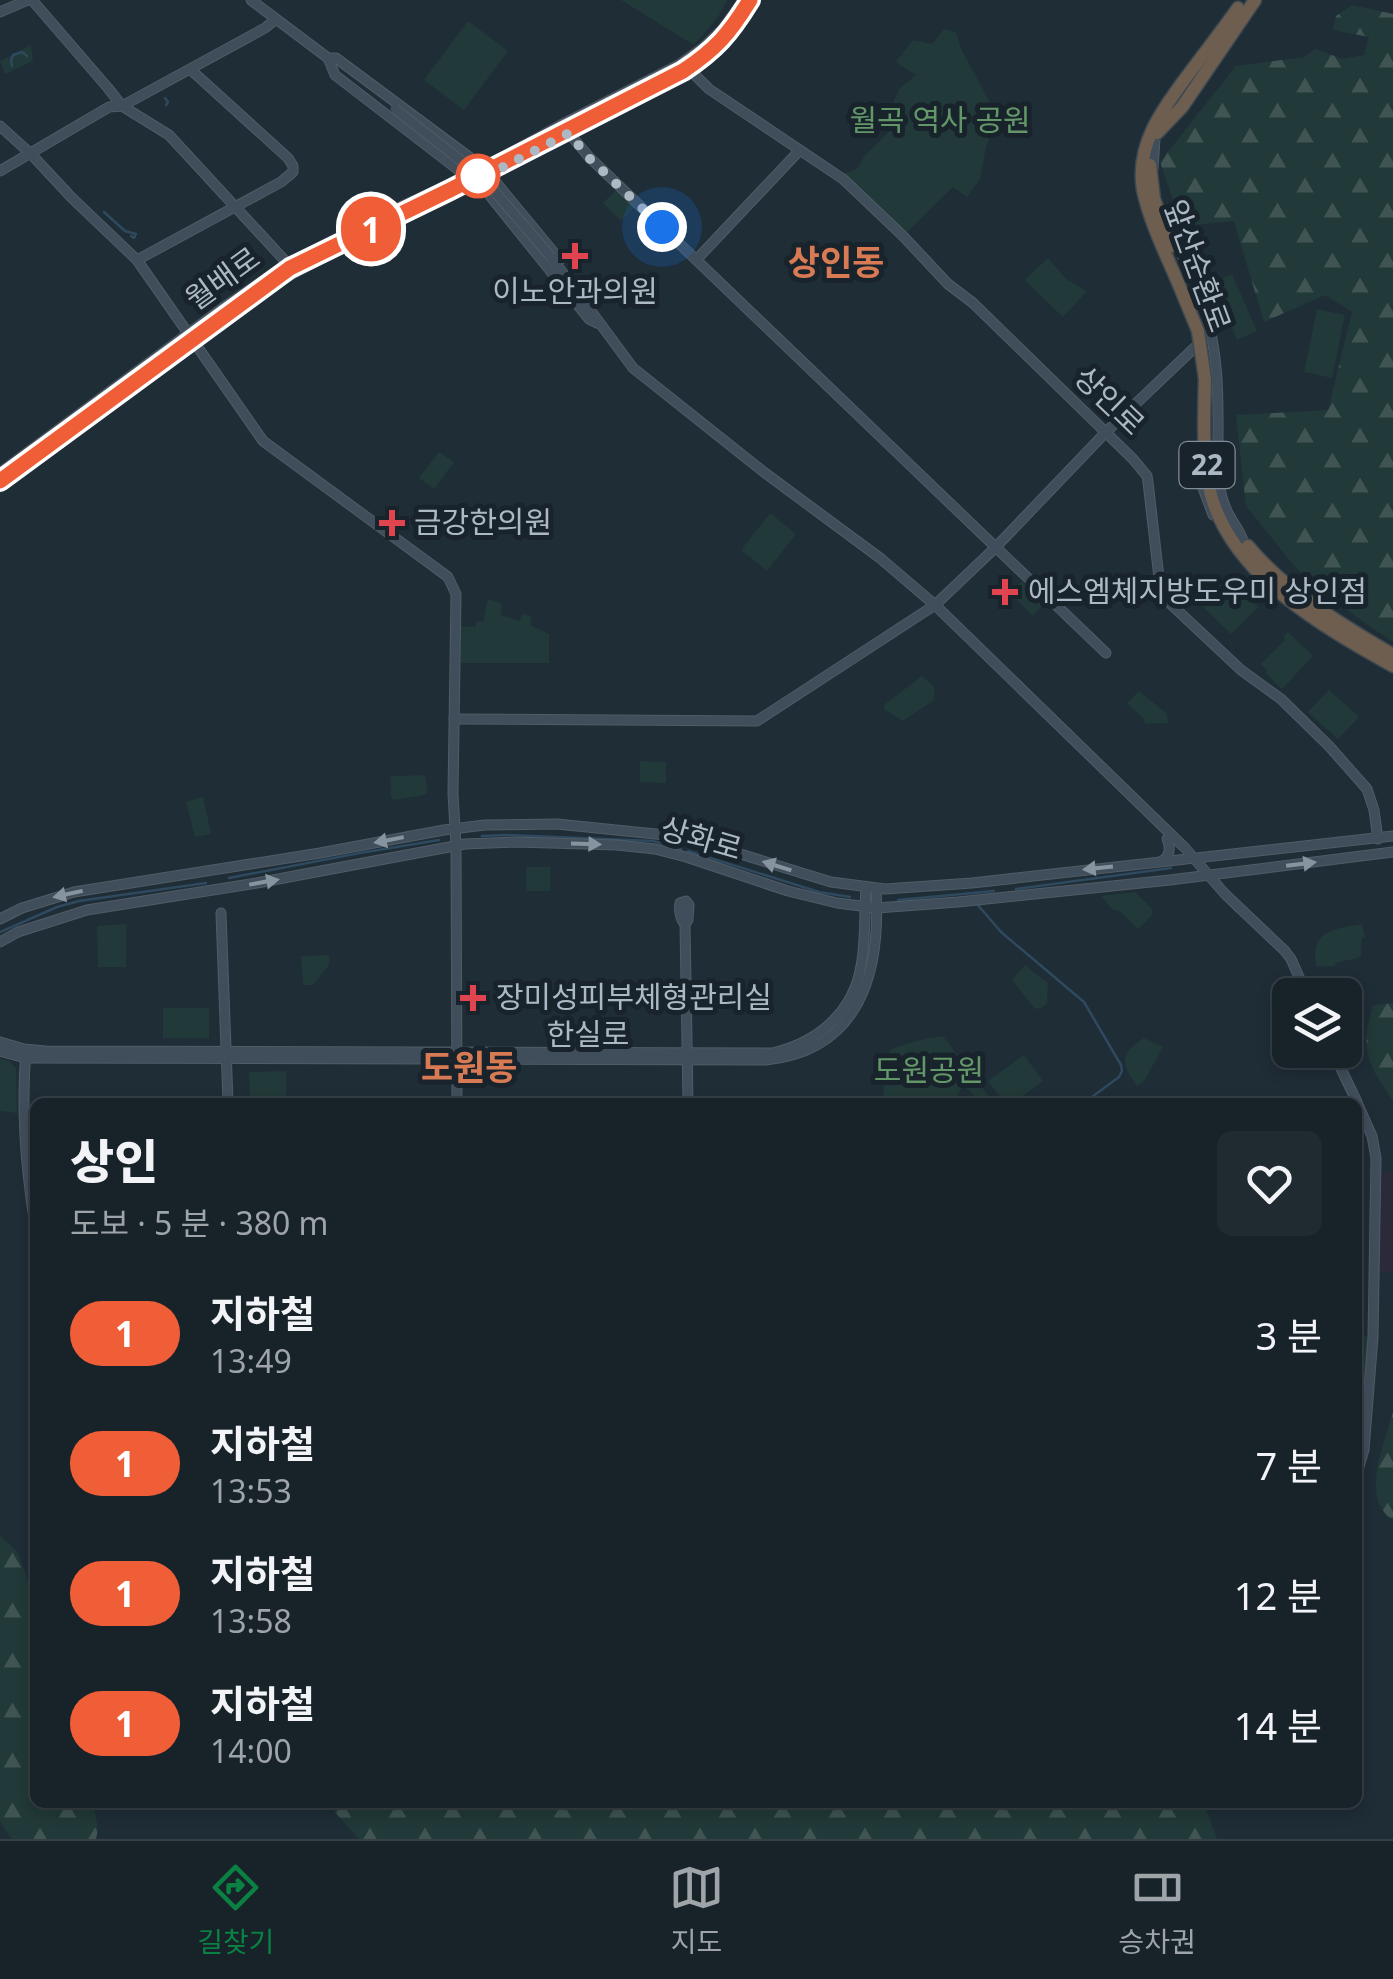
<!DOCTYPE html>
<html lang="ko">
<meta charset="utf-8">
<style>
:root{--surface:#172229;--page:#202a31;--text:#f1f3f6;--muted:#9ea4a8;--line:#363f46;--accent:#0b8043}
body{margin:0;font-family:"Noto Sans","Noto Sans KR",sans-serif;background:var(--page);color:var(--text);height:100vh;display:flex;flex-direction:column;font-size:38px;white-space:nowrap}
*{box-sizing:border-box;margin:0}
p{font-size:32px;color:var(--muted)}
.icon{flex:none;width:55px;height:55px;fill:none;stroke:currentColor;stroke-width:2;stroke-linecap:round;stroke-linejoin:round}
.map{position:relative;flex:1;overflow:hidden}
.drawer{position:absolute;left:30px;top:1098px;width:1332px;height:710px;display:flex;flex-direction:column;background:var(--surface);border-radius:15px;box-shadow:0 5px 15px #0003,0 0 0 2px var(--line)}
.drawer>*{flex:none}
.badge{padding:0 20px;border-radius:32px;font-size:35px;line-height:65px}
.tools{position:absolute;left:1272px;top:978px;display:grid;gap:20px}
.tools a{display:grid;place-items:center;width:90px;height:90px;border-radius:15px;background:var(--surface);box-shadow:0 5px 15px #0003,0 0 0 2px var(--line);font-size:50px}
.you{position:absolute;width:50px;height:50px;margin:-25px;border:8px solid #fff;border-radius:50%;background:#1a73e8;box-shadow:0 0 0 15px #1a73e833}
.map>.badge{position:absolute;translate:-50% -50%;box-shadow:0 0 0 5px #fff}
.round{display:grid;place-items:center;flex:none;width:105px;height:105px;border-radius:15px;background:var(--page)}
.summary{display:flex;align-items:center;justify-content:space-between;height:170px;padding:0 40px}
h1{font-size:48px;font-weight:800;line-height:75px}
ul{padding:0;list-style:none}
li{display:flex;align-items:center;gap:30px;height:130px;padding:0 40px}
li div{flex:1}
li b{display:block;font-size:38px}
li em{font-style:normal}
li .badge{min-width:110px;font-weight:700;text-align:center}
.menu{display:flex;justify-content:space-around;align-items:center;height:140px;border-top:2px solid var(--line);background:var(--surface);font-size:28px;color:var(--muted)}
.menu a{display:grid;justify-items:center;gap:5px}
.menu .active{color:var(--accent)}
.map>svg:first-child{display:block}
</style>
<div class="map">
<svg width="1393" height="1839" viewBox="0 0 1393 1839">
<defs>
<pattern id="forest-firs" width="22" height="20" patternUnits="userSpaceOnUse" patternTransform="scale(2.5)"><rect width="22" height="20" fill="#213938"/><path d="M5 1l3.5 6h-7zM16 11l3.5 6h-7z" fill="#3f5453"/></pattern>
</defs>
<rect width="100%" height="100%" fill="#1f2d37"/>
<polygon fill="#2a2a39" points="1380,1172 1393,1173 1393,1273 1377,1272"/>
<g fill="#213938">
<polygon points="621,0 727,0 718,17 694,45"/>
<polygon points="468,21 508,51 464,110 424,80"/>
<polygon points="944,29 956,32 961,49 997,115 986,147 980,179 967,197 953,187 903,236 841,174 857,169 865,155 890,131 886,119 899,89 916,75 896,62 913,40 932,44"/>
<polygon points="31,45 33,59 31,62 5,74 0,61"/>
<polygon points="617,189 636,206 621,221 603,203"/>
<polygon points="1048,258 1066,279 1087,291 1063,317 1025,280"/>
<polygon points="1232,274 1257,331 1237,340 1212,283"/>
<polygon points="1317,309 1345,315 1332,378 1304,372"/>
<polygon points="439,452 454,462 434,489 419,478"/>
<polygon points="770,513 796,534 767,571 741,550"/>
<polygon points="1226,577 1258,607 1231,634 1200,604"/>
<polygon points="1022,581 1045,603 1033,616 1010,593"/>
<polygon points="488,599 502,603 501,615 519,621 523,613 532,617 530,625 549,634 549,663 461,663 461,626 476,627 476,621 483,622"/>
<polygon points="1288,632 1313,656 1282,689 1266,673 1267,670 1261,664 1285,640 1283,637"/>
<polygon points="922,676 934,687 934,700 903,721 884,709 884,705"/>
<polygon points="1329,690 1359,717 1338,739 1308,712"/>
<polygon points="1139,691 1167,714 1168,723 1145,724 1144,719 1127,703"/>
<polygon points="640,761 666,762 666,783 640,782"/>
<polygon points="424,775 426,778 427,792 424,795 394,800 391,797 390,778 392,776"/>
<polygon points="203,796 211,834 195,837 186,802"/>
<rect x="526" y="867" width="24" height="24"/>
<polygon points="1135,892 1152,909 1153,914 1138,929 1120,911 1113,910 1101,896"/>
<polygon points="126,924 126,967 98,967 97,926"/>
<path d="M1362,924L1365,937L1362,938L1361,955C1354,963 1339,958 1334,966H1316C1310,930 1333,929 1362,924Z"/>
<polygon points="329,955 329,965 313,985 303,985 301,956"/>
<polygon points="1025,965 1048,983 1047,1003 1040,1009 1034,1008 1012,980"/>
<rect x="163" y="1008" width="46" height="30"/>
<path d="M943,1036L993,1102H977L971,1091L962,1087L954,1102H892L883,1095L885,1070L890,1050C906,1043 925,1038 943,1036Z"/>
<path d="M1144,1038L1163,1047L1144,1081L1137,1086C1120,1063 1120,1053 1144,1038Z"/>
<polygon points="1024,1055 1043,1081 1014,1102 1004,1102 988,1081"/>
<polygon points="0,1059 9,1061 16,1068 17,1113 0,1111"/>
<polygon points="286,1071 286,1102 250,1102 249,1072"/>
<polygon points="1358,1335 1373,1337 1358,1469"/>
</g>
<g fill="url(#forest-firs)">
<polygon points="1352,5 1393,14 1393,642 1362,621 1296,568 1246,506 1236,415 1328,410 1352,312 1325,295 1264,322 1234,221 1182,226 1160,162 1236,66 1304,57 1316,49 1342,59 1364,55 1369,37 1333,30 1336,16"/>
<path d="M1393,1003V1101C1368,1062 1359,1053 1373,1005Z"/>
<path d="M1393,1412V1520C1359,1498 1385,1444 1393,1412Z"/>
<polygon points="0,1536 17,1551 35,1600 35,1802 93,1803 98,1829 96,1839 11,1839 0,1821"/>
<polygon points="335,1803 1203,1802 1217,1839 359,1839 333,1810"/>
</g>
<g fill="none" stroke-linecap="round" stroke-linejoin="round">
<g stroke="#2f495e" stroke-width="2.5">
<polyline points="12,66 11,61 13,55 22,52 27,56"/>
<polyline points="165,98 168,102 166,105"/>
<polyline points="104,212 125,231 136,234 134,238 131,236"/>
<polyline points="482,836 505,835 653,841 681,849"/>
<polyline points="688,851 819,892 850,897"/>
<polyline points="229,878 360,853 439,840"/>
<polyline points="1016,889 1171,868"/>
<polyline points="898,900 994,891"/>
<polyline points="977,904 1001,932 1084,1002 1121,1065 1122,1071 1119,1077 1085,1102"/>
<polyline points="0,932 57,907 79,901 206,883"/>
</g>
<g stroke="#505c66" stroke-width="11">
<g id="secondary">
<polyline points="32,0 108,88 122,106 169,135 288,264"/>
<polyline points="251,0 328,58 336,58 484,168 560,260"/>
<polyline points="0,12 28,0"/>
<polyline points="328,58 335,75 487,192 589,319 597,323"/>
<polyline points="690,70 709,89 843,179 903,236 948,284 973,303 1133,459 1147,476 1148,482 1161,595 1241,670 1281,699 1329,746 1367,789 1374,810 1378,839"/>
<polyline points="0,126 31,154 72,198 137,260 263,441 425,560 448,577 456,594 453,794 456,845 457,1102"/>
<polyline points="569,133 589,157 1106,653"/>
<polyline points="1153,169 1155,139"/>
<polyline points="0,171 109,107 122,106 265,28 275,20"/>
<path d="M1175,240C1185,262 1196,284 1203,306C1223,360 1217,422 1218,479C1220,491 1223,504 1229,515C1234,524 1239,530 1243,540"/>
<polyline points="551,257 633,368 765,473 880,558 935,605 1185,848 1225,894 1285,951 1291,959 1307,995"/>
<polyline points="697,259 799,151"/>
<polyline points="137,260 281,182 293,172 293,166 288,158 191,70"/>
<polyline points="1199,453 1200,480 1213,515"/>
<polyline points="454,719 757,721 935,605 995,548 1106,432 1210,333"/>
<path d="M1162,861C1170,857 1171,847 1167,839"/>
<polyline points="221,913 228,1102"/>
<polyline points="0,919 22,908 74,892 320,853 444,830 485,825 557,824 685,837 831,882 885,889 972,883 1393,836"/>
<path d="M685,924L688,920L689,905L686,901L680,903C679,909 680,920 685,924L688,1102"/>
<polyline points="0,942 18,932 87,910 257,883 465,844 516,842 617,845 655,849 686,857 788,891 837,903 877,908 958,902 1170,880 1393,852"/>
<path d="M0,1042L24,1049L46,1051L772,1053C816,1043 853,1014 861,966C866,941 864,914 866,888"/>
<polyline points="1332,1050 1357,1102"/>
<path d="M0,1051L25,1058L766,1060C861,1050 881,971 876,889"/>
<path d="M26,1052C21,1107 26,1170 35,1225"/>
<polyline points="1358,1105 1372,1136 1376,1158 1373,1337 1364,1450 1358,1470"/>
</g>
</g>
<g stroke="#3f4a54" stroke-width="12">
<g id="primary">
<polyline points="0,473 223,308 288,264 383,215 476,173 563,124 679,65 704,47 723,29 744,0"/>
<path d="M0,484L279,281L350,242L484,178L690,70C721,46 733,33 754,0"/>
</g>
</g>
<g stroke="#3d4952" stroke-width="15">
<g id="highway">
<polyline points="1157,133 1182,107 1255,0"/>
<polyline points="1150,165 1154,199 1172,246"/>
<path d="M1179,285C1166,254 1150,223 1143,190C1135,143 1165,106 1191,71C1207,50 1223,29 1238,8"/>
<path d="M1205,379C1204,414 1202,462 1211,495C1234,577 1324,627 1393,666"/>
<path d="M1248,546C1287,593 1341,624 1393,655"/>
</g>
</g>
<use href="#secondary" stroke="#404e5b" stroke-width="9"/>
<use href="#primary" stroke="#505e68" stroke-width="10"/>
<use href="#highway" stroke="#6e5e4f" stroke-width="12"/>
<g stroke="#505c66" stroke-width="11" stroke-linecap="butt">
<polyline id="secondary-bridge" points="395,109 483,178 551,257"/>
</g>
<g stroke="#3d4952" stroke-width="15" stroke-linecap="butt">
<polyline id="highway-bridge" points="1179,285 1198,331 1205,379"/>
</g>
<use href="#secondary-bridge" stroke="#404e5b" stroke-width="9"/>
<use href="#highway-bridge" stroke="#6e5e4f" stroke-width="12"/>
</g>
<defs><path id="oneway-solid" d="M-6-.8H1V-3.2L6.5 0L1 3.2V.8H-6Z" transform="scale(2.5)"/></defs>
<g fill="#8694a0">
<use href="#oneway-solid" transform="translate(389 840) rotate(169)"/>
<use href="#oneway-solid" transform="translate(586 844) rotate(2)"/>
<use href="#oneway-solid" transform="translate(1301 864) rotate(-7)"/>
<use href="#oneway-solid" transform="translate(777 866) rotate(-163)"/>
<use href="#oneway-solid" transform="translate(1098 868) rotate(174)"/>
<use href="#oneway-solid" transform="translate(264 882) rotate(-10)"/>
<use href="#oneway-solid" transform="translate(68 894) rotate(168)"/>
</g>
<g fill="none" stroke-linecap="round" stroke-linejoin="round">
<g stroke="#fff" stroke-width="22">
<path id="line" d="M0,481L290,268L450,190L683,71C716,49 729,34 750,0"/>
</g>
<use href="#line" stroke="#ef5e37" stroke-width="15"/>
<polyline stroke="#acb9c5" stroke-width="10" stroke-dasharray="0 18" points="478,176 476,173 484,168 490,174 569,133 588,157 662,227"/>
</g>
<circle fill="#fff" stroke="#ef5e37" stroke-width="5" cx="478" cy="176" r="20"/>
<g fill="#e0444e" stroke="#18232c" stroke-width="4">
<path d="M570 241h10v10h10v10h-10v10h-10v-10h-10v-10h10z"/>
<path d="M387 508h10v10h10v10h-10v10h-10v-10h-10v-10h10z"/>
<path d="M1000 577h10v10h10v10h-10v10h-10v-10h-10v-10h10z"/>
<path d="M468 983h10v10h10v10h-10v10h-10v-10h-10v-10h10z"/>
</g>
<g text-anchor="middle" stroke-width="10" stroke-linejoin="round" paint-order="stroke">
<rect fill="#18232c" stroke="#808c97" stroke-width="2.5" x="1179.5" y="442" width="55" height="46" rx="8"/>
<g font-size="28" font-weight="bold" fill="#acb9c5">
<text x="1207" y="475">22</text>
</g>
<g font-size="30" fill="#639668" stroke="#18232c">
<text x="940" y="131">월곡 역사 공원</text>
<text x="929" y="1081">도원공원</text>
</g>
<g font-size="30" fill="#acb9c5" stroke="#18232c">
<text transform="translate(1197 266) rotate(70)" y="10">앞산순환로</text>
<text transform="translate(223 279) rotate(-36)" y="10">월배로</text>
<text transform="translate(1109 401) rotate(44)" y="10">상인로</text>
<text transform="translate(701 839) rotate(16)" y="10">상화로</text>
<text x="588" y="1045">한실로</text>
</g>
<g font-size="30" fill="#acb9c5" stroke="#18232c" text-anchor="start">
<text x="575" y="302" text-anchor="middle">이노안과의원</text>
<text x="414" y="533">금강한의원</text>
<text x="1028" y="602">에스엠체지방도우미 상인점</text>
<text x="496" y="1008">장미성피부체형관리실</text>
</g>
<g font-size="35" font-weight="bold" fill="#d87b54" stroke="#18232c">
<text x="836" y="275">상인동</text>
<text x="469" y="1080">도원동</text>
</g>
</g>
</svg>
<div class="tools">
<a><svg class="icon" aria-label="layers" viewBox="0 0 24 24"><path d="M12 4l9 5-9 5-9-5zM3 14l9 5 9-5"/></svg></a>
</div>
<div class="you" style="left:662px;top:227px"></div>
<b class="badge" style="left:371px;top:229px;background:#ef5e37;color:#fff">1</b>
<section class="drawer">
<div class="summary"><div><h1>상인</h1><p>도보 · 5 분 · 380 m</p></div><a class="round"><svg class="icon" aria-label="heart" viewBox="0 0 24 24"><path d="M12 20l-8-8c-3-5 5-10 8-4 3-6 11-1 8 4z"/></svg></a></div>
<ul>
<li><span class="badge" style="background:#ef5e37;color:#fff">1</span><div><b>지하철</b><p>13:49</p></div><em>3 분</em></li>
<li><span class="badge" style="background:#ef5e37;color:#fff">1</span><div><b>지하철</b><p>13:53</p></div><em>7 분</em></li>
<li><span class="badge" style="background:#ef5e37;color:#fff">1</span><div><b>지하철</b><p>13:58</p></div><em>12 분</em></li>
<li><span class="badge" style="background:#ef5e37;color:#fff">1</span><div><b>지하철</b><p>14:00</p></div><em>14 분</em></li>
</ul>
</section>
</div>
<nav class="menu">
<a class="active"><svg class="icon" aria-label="directions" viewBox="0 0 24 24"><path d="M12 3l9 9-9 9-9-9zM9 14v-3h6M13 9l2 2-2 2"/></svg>길찾기</a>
<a><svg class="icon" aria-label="map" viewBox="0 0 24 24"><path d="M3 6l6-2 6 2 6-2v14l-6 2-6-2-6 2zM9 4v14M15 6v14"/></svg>지도</a>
<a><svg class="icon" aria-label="tickets" viewBox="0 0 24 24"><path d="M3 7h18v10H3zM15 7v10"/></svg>승차권</a>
</nav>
